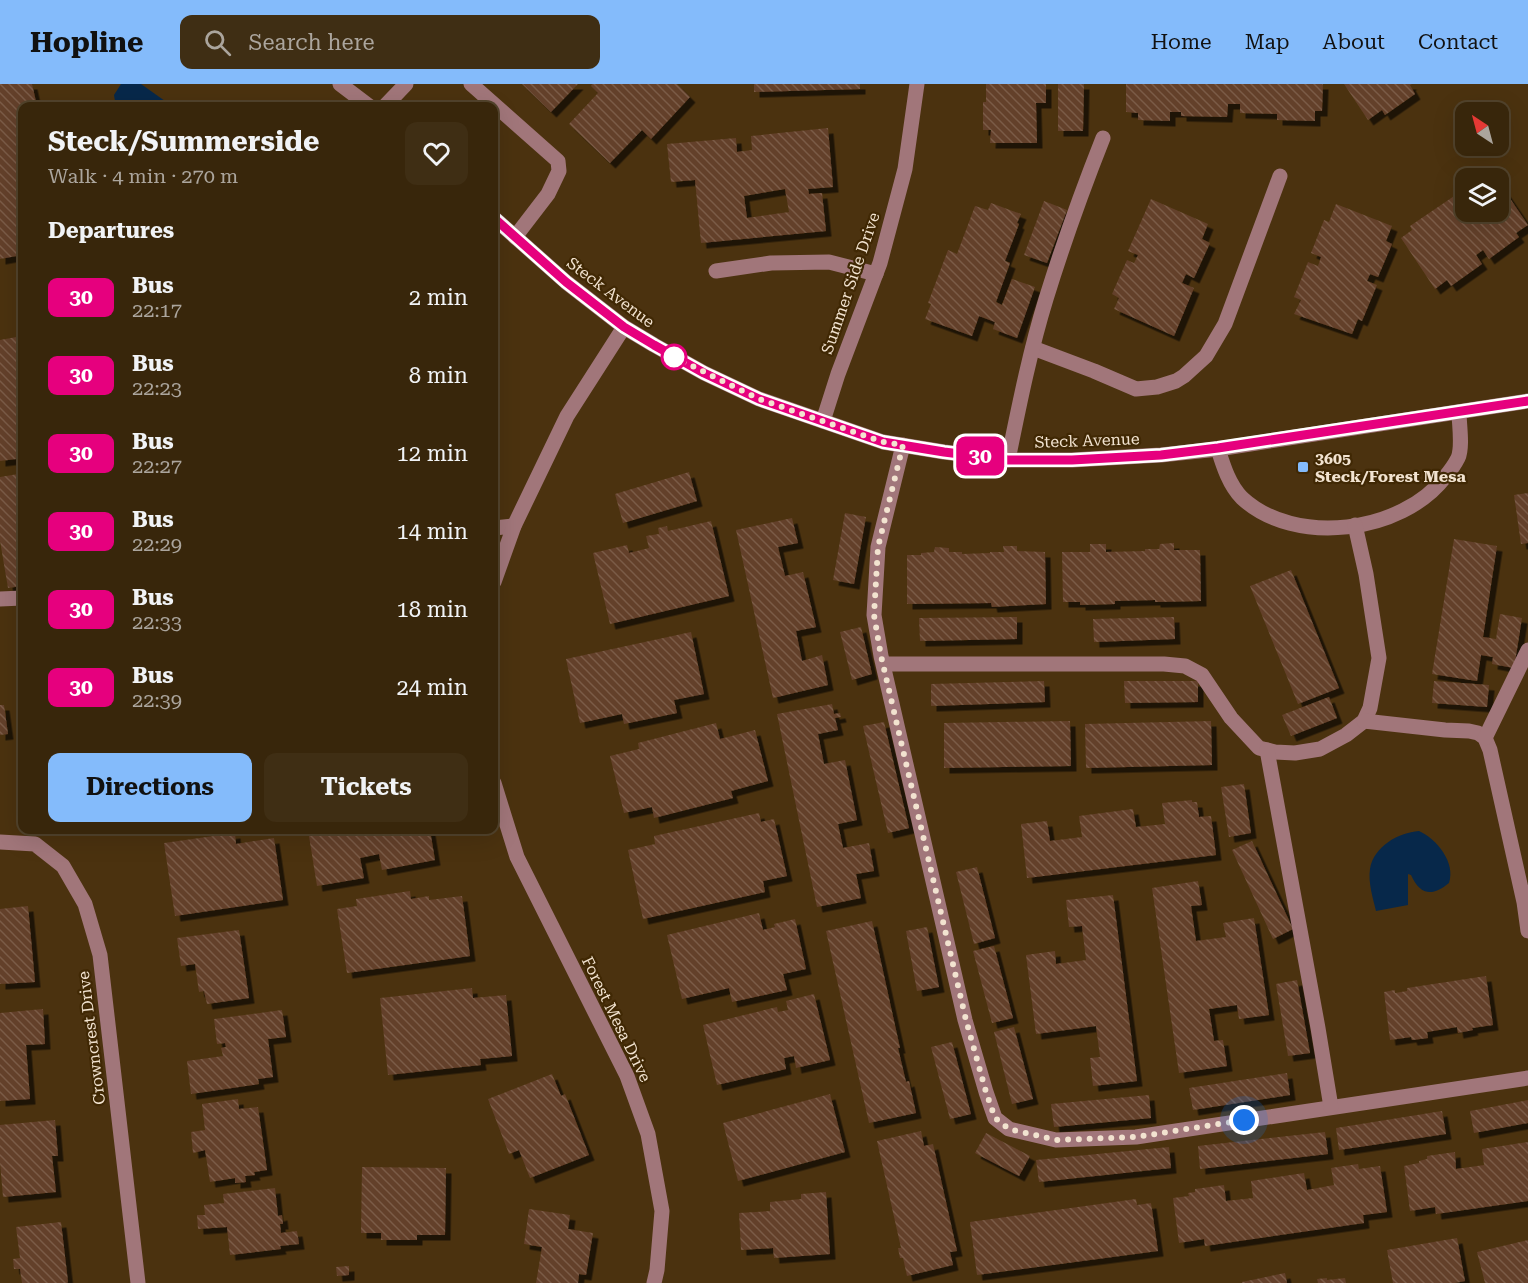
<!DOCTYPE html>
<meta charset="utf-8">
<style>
:root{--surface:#38260b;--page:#3f2e14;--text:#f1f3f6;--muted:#aba59d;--line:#52432c;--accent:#84bbfb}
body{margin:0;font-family:"Roboto Serif",serif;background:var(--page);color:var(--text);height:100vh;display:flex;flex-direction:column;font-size:22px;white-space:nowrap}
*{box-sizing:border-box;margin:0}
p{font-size:20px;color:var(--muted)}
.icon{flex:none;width:33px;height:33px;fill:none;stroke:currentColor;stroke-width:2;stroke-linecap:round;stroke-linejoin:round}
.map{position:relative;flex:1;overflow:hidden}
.sheet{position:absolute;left:18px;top:18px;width:480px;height:732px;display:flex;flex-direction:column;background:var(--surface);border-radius:12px;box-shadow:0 6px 24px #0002,0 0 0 2px var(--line)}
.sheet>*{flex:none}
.badge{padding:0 12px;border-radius:9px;font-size:21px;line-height:39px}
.needle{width:39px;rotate:324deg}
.tools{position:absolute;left:1455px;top:18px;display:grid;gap:12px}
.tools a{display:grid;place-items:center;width:54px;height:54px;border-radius:12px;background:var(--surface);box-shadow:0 6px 24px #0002,0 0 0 2px var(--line);font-size:30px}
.you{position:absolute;width:30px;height:30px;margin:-15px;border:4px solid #fff;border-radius:50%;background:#1a73e8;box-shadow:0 0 0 9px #1a73e833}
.map>.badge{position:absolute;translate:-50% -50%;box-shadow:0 0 0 3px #fff}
h2{padding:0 30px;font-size:22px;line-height:54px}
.round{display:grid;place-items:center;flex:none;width:63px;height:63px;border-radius:12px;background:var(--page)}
.overview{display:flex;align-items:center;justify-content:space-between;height:102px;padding:0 30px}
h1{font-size:28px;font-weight:700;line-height:45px}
.cta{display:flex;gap:12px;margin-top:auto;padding:12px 30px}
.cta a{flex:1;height:69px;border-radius:12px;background:var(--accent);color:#111;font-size:24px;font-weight:700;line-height:69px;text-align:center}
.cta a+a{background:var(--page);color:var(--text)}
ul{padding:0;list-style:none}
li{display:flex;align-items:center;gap:18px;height:78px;padding:0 30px}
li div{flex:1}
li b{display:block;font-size:22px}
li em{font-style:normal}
li .badge{min-width:66px;font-weight:700;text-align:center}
header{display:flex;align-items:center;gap:36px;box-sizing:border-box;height:84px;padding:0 30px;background:var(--accent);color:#111}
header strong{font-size:28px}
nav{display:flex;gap:33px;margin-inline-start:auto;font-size:21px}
.search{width:420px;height:54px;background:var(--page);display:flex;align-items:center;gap:15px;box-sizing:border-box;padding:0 21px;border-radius:12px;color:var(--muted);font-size:22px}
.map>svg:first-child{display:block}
</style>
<header>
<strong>Hopline</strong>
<div class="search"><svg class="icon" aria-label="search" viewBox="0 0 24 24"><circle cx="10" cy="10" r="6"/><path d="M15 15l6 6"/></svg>Search here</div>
<nav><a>Home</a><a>Map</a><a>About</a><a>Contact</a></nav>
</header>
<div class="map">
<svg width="1528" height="1199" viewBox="0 0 1528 1199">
<defs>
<pattern id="building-back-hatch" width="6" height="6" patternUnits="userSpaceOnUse" patternTransform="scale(1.5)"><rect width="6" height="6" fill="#634029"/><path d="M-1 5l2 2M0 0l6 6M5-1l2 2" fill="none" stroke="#7a5b47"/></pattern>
<filter id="shadow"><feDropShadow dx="5.5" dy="5.5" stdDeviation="0" flood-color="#0009"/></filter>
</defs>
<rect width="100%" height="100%" fill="#4b320f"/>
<g fill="#07284a">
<polygon points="121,0 141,0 172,22 121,22 115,17 114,11"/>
<path d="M1419,747C1437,755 1456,779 1449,799C1432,813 1420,811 1411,791L1408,790V821L1376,827C1373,814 1368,799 1370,785C1374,762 1398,749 1419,747Z"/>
</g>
<g fill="url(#building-back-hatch)" fill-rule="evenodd" filter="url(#shadow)">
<polygon points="0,0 32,0 37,22 22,22 22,171 0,175"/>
<polygon points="522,0 578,0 551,28"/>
<polygon points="592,0 677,0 690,13 651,55 642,46 610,79 569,40 598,9 591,2"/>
<polygon points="754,0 860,0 860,5 754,8"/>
<polygon points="986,0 1046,0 1046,19 1036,19 1037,59 990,59 991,46 983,46 983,18 986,18"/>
<polygon points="1058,0 1084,0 1083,47 1058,47"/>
<polygon points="1126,0 1323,0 1322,27 1315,27 1315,37 1277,36 1277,30 1240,29 1240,20 1228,20 1227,33 1181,32 1181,28 1170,28 1170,37 1138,36 1138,29 1126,28"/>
<polygon points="1344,0 1412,0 1410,1 1415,10 1385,31 1382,26 1368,36"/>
<path d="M828,44L833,103L808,105L809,110L822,109L826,147L701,159L695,96L671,98L667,60L736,54L737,68L752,66L751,52ZM785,105L789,128L747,134L744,112Z"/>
<polygon points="1498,97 1528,141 1516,149 1519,153 1489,175 1483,166 1476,171 1482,180 1451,202 1447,196 1435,205 1401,154 1412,146 1410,142 1466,104 1466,128 1498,128"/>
<polygon points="1151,115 1208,140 1202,155 1210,159 1194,194 1186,190 1182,199 1194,204 1174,252 1114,225 1119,214 1112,210 1127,176 1134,179 1138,171 1128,167"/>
<polygon points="1044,117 1067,126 1047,179 1024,171"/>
<polygon points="991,119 1021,130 1017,139 1019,140 1005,177 1010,179 996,218 1002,221 1012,195 1035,203 1017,254 993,245 995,238 979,232 972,252 925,235 931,220 928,219 948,166 957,170 975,122 988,126"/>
<polygon points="1336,120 1392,142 1386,157 1392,160 1378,193 1370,190 1367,197 1377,201 1362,237 1358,235 1352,250 1294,230 1301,216 1294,213 1308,178 1318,182 1321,173 1311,169 1324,136 1329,138"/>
<polygon points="22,252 22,502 8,504 0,457 0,393 18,390 16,375 0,377 0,256"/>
<polygon points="689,388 697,417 623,439 615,410"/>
<polygon points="1528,409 1528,459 1521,460 1514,411"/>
<polygon points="845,429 866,433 854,500 833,496"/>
<polygon points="792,434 798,459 778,463 785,492 803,488 816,543 796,547 802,577 822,571 828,601 773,614 736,446"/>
<polygon points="711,437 729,512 610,540 593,469 627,461 629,469 649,464 646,452 659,450 658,444 667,442 668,447"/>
<polygon points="1454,455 1497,462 1483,553 1496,555 1500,530 1522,534 1514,584 1492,580 1493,573 1481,571 1477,597 1432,590"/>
<polygon points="1174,459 1174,466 1200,466 1201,517 1155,518 1155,516 1115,517 1115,520 1080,521 1080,518 1063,518 1062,468 1090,468 1090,460 1106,460 1106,468 1145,467 1145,465 1159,465 1160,460"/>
<polygon points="1003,462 1017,462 1017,467 1045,468 1046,520 992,523 991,519 907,520 907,471 921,471 921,469 934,468 935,463 949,464 949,468 962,468 962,470 990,469 990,468 1004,468"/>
<polygon points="1291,486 1339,604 1298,620 1250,502"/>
<polygon points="1017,533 1017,555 920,557 919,534"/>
<polygon points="1174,533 1175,555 1094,558 1093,535"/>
<polygon points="861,543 872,590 852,596 840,548"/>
<polygon points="691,548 704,610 674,616 677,629 624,640 622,630 580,639 566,575"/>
<polygon points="1044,597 1045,618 931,622 931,600"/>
<polygon points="1124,597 1198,597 1198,618 1125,619"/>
<polygon points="1434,597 1489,601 1487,623 1432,619"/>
<polygon points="1329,613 1337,634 1291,652 1282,631"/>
<polygon points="832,620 834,630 840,629 841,633 835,634 838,646 818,650 824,680 845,676 857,736 838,740 843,764 869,759 874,787 856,790 861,814 817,823 777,630"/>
<polygon points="0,621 4,621 8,650 0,651"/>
<polygon points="1070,637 1071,682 944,684 944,639"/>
<polygon points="1211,637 1212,681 1086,684 1085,640"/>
<polygon points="884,638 909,744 888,749 863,642"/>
<polygon points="716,639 720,655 755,646 768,697 731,707 733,714 654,734 652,723 624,729 610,672 639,665 638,659"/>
<polygon points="1244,700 1251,749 1229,753 1221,703"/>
<polygon points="1192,716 1192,718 1197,718 1199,733 1211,732 1216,771 1027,794 1021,740 1047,737 1050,757 1082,753 1079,732 1133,725 1136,743 1165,740 1162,719"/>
<polygon points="759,729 761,738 774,735 787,792 763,797 765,808 643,835 628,766 655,760 654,752"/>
<polygon points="308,746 430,746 435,776 382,786 379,770 360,774 364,794 317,802"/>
<polygon points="235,749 236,760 274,754 283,816 175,832 164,759"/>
<polygon points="1252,757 1293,845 1273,855 1232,766"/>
<polygon points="977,783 995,854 974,860 956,788"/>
<polygon points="1198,797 1202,821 1191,822 1196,857 1226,853 1223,839 1254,834 1269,931 1239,935 1237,921 1209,925 1214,957 1223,956 1227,982 1179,989 1152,804"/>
<polygon points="410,807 411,815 429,812 429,816 462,812 470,872 347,889 337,825 357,822 356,815"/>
<polygon points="1113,811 1137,997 1093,1002 1090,974 1100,973 1096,942 1036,950 1026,871 1055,867 1056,880 1086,876 1082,842 1069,843 1066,816"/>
<polygon points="28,822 35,898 0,900 0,825"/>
<polygon points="759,829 763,846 775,843 774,840 795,835 806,885 783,890 787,906 732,918 729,904 682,915 667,851"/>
<polygon points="872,837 900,964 898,964 906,998 909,997 916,1029 869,1039 826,847"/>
<polygon points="927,843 939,903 917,907 906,847"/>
<polygon points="239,846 249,914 207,920 204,907 199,908 195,880 181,882 177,854"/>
<polygon points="994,862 1013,934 992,939 973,867"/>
<polygon points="1486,892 1493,941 1472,944 1473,946 1458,949 1457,943 1427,948 1428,954 1412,956 1411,953 1390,956 1384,908 1395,906 1395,909 1407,907 1407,904"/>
<polygon points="1297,896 1310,969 1288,972 1276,900"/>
<polygon points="472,904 473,914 506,911 512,972 480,975 481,981 388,991 380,914"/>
<polygon points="814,910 830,976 796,984 794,972 784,974 786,985 717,1001 703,941 777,923 778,928 788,926 786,917"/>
<polygon points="43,925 45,960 26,961 30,1015 0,1017 0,929"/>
<polygon points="282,926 286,953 268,955 273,993 258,995 259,1000 191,1010 187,977 223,972 221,964 226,963 225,959 217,960 214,935"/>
<polygon points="1014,943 1033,1015 1012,1020 994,948"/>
<polygon points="952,958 971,1030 950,1035 931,963"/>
<polygon points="1287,989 1290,1011 1193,1026 1189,1004"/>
<polygon points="552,990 561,1012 565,1010 589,1071 530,1094 519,1066 509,1070 488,1015"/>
<polygon points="830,1010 845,1068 738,1097 723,1039"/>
<polygon points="1149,1011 1151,1034 1054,1043 1051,1020"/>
<polygon points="238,1015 239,1025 258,1023 267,1086 254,1088 255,1091 245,1092 246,1098 235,1099 235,1094 210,1098 205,1066 193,1069 191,1048 205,1046 202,1020"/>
<polygon points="1528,1016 1528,1039 1474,1049 1470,1027"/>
<polygon points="1442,1027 1446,1050 1339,1066 1336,1044"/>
<polygon points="55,1036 58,1072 52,1072 56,1108 3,1113 0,1079 0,1041"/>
<polygon points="921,1047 924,1062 933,1060 957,1167 950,1168 953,1181 907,1192 903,1174 900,1174 898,1164 901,1164 877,1057"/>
<polygon points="1325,1048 1328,1070 1200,1085 1198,1062"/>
<polygon points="986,1049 1030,1072 1019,1092 975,1069"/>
<polygon points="1528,1058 1528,1117 1436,1130 1435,1123 1410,1127 1404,1082 1419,1079 1419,1077 1427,1075 1427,1072 1455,1068 1456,1085 1484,1081 1482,1065"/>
<polygon points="1169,1063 1171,1084 1039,1098 1036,1076"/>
<polygon points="1358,1080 1359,1085 1380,1082 1387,1128 1363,1131 1364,1139 1205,1162 1204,1155 1179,1159 1173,1114 1189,1112 1188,1109 1195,1108 1195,1105 1224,1101 1226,1117 1253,1114 1251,1097 1304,1089 1307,1106 1334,1101 1331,1084"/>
<polygon points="362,1083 446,1084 445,1151 417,1151 417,1156 381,1156 381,1149 361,1149"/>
<polygon points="275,1104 278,1132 282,1131 283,1140 280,1140 281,1149 297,1147 299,1160 280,1162 281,1165 230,1171 227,1143 198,1145 197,1131 205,1131 204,1121 224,1119 223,1110"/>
<polygon points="826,1108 830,1170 774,1174 773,1164 741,1166 739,1129 770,1127 770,1118 801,1115 801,1110"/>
<polygon points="1136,1115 1137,1121 1151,1119 1158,1167 977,1191 970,1138"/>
<polygon points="529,1125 570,1131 568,1145 593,1149 586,1191 579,1190 578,1199 536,1199 542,1163 524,1160"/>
<polygon points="61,1138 68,1198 67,1199 22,1199 20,1185 14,1185 13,1175 20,1174 16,1143"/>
<polygon points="1457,1154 1465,1197 1455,1199 1393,1199 1387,1166"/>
<polygon points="1528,1156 1528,1199 1485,1199 1477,1168"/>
<polygon points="349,1182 349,1191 337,1192 336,1183"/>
<polygon points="1285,1189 1287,1199 1242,1199 1242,1198"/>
<polygon points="1327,1194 1327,1196 1345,1194 1346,1199 1318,1199 1317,1195"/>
</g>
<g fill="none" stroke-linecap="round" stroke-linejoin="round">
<g stroke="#a1767a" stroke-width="15">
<polyline points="340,0 369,22"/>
<polyline points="471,0 558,77 559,87 548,110 515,153"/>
<polyline points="385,22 406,0"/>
<polyline points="494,134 566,198 624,243 654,261 704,289 759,315 883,358 944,368 1008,376 1072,376 1161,371 1218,365 1528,317"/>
<polyline points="716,187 771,179 829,178 876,190"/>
<polyline points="1033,264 1094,287 1136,305 1157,303 1176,297 1184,292 1206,272 1225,240 1280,92"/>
<polyline points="823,337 838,290 880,179 905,85 917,0"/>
<polyline points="903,361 878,463 874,531 881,572 965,936 986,1008 995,1034 1009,1045 1056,1056 1136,1053 1528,994"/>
<path d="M1218,365C1223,381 1229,401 1242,414C1295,463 1402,449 1445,393C1450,387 1455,380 1458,374C1463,363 1459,340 1459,328"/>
<path d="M1008,376C1019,322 1030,267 1046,215C1063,160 1082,107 1103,54"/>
<polyline points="494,444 514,442"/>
<polyline points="494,498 514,442 567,332 624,243"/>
<polyline points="0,515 22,514"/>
<polyline points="884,580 1164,580 1185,582 1202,591 1231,634 1259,664 1275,668 1295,669 1320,665 1346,651 1364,637 1370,624 1379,574 1366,490 1355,441"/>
<polyline points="1364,637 1445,646 1469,647 1478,649 1485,654 1490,666 1524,818 1528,847"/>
<polyline points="1485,654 1528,566"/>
<polyline points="1267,666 1318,944 1331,1023"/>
<polyline points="494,699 517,773 627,992 648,1050 662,1127 657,1186 654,1199"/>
<polyline points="0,758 35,760 63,782 85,820 100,871 138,1199"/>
</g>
</g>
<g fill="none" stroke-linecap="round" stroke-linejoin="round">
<g stroke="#fff" stroke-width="14">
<polyline id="line" points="494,134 566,198 624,243 654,261 704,289 759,315 883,358 944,368 1008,376 1072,376 1161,371 1218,364 1528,317"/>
</g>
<use href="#line" stroke="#e6007e" stroke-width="9"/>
<polyline stroke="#f2e3d0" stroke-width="6" stroke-dasharray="0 10.8" points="674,273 759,315 883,358 903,361 878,463 874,531 881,572 966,936 986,1008 995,1034 1009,1045 1056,1056 1136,1053 1244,1036"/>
</g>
<circle fill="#fff" stroke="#e6007e" stroke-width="3" cx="674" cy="273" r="12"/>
<rect fill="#84bbfb" stroke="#402804" stroke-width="2" x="1297" y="377" width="12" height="12" rx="3"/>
<g text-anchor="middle" stroke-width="4.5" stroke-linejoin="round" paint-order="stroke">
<g font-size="16" fill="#f2e3d0" stroke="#402804">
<text transform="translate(850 199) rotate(-71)" y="6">Summer Side Drive</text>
<text transform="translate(611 208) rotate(37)" y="6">Steck Avenue</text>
<text transform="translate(1087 356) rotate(-2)" y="6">Steck Avenue</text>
<text transform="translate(617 935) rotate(64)" y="6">Forest Mesa Drive</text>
<text transform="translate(91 954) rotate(-97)" y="6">Crowncrest Drive</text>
</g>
<g font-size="16" font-weight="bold" fill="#f2e3d0" stroke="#402804" text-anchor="start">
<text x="1315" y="380">3605<tspan x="1315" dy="18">Steck/Forest Mesa</tspan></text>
</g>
</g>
</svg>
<div class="tools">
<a><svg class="needle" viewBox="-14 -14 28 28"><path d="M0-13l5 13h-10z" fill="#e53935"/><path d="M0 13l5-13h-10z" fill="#aba59d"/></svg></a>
<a><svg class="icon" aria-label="layers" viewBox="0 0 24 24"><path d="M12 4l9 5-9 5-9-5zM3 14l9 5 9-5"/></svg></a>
</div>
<div class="you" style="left:1244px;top:1036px"></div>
<b class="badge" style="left:980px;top:372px;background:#e6007e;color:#fff">30</b>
<section class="sheet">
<div class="overview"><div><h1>Steck/Summerside</h1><p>Walk · 4 min · 270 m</p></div><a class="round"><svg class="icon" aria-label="heart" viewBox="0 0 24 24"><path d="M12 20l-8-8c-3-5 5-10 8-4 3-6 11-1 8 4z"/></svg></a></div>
<h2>Departures</h2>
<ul>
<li><span class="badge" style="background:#e6007e;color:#fff">30</span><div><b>Bus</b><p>22:17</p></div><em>2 min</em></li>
<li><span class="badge" style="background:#e6007e;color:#fff">30</span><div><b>Bus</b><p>22:23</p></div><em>8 min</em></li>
<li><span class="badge" style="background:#e6007e;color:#fff">30</span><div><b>Bus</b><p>22:27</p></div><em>12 min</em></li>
<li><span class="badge" style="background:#e6007e;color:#fff">30</span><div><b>Bus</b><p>22:29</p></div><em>14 min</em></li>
<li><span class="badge" style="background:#e6007e;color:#fff">30</span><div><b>Bus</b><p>22:33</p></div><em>18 min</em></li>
<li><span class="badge" style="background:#e6007e;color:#fff">30</span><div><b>Bus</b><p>22:39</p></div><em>24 min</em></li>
</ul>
<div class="cta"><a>Directions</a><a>Tickets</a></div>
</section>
</div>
